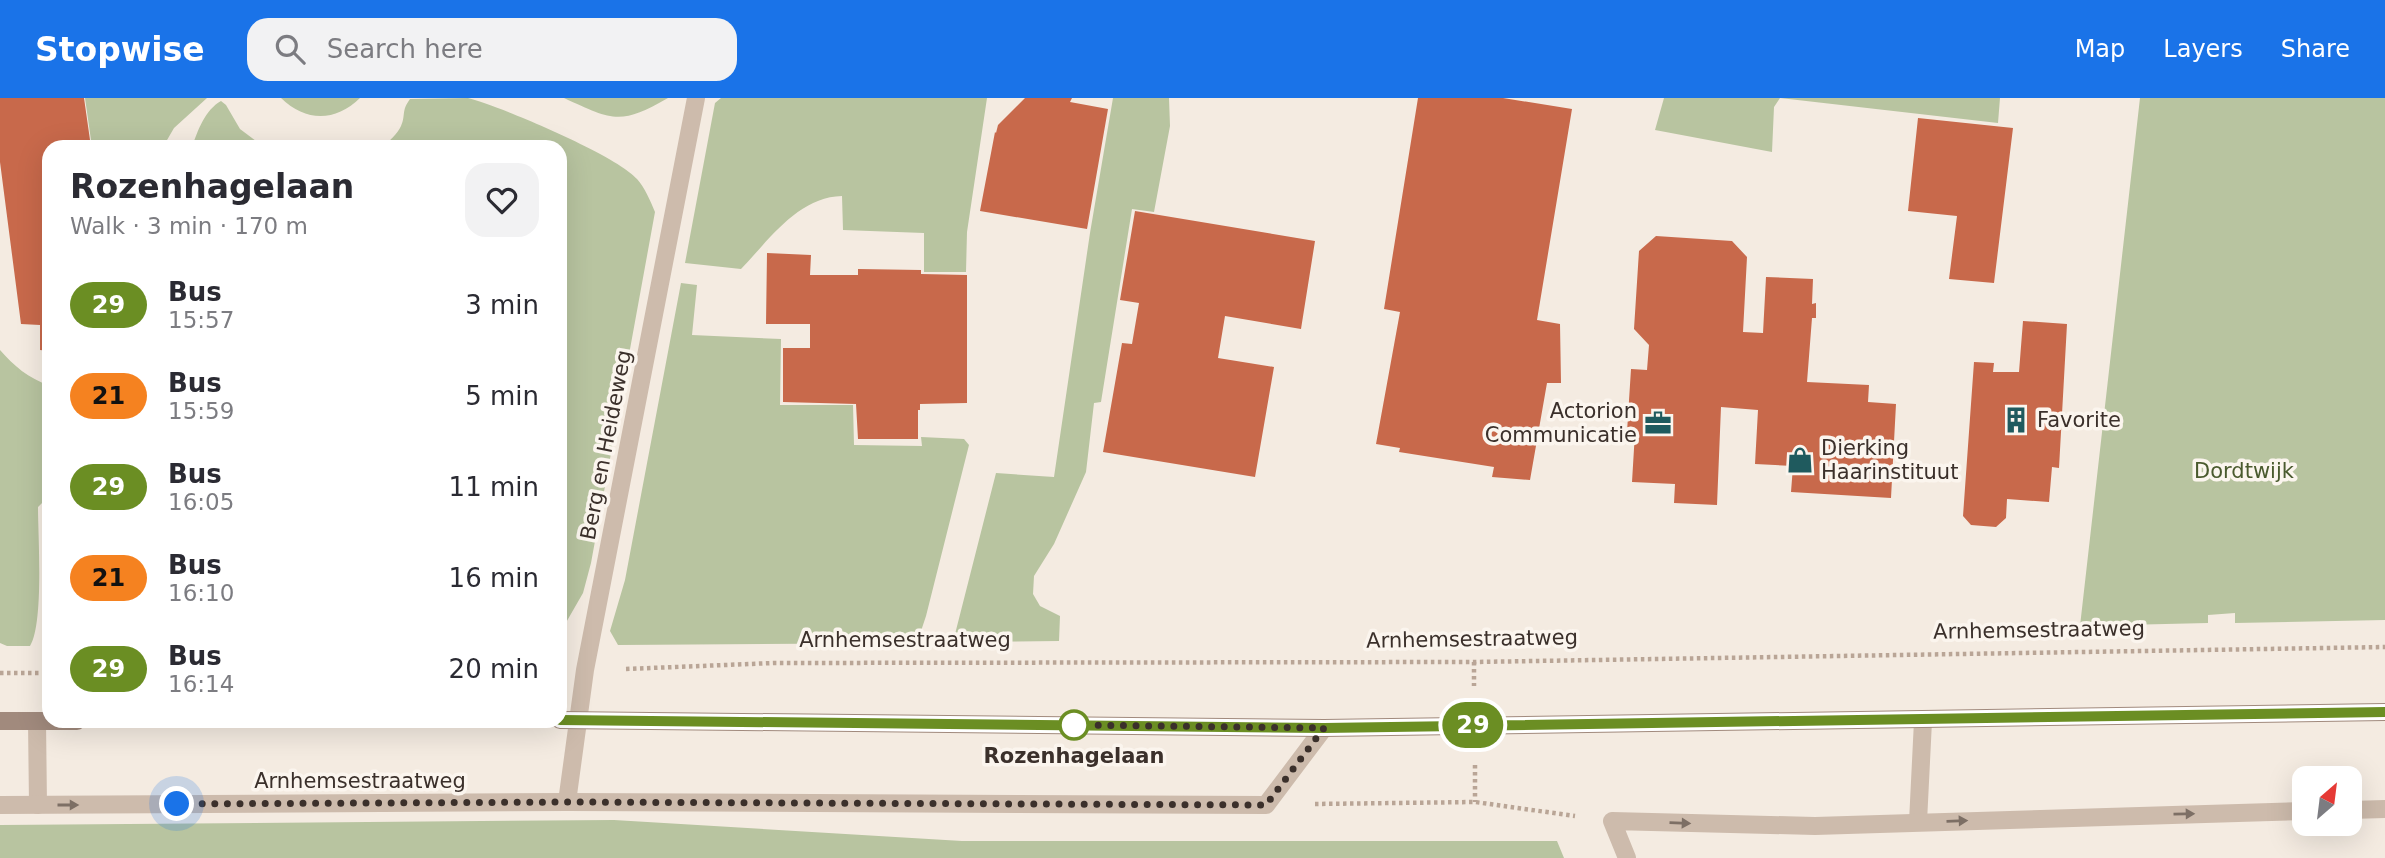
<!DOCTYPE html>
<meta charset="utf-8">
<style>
:root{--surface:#fff;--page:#f2f2f3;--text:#2b2b33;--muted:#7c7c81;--accent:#1a73e8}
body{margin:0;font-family:"DejaVu Sans",sans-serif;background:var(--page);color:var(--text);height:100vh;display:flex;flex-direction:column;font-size:26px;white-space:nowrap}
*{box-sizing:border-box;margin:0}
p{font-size:23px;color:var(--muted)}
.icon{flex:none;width:38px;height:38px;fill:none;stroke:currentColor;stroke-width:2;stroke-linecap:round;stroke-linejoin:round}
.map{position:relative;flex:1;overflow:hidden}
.side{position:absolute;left:42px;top:42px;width:525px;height:588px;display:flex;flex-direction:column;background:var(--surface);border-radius:21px;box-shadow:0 7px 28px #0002}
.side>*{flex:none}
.badge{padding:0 14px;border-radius:23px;font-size:24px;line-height:46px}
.needle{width:46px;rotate:28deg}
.fabs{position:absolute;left:2292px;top:668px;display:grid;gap:14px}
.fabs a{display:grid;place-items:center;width:70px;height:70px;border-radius:14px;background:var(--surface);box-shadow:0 7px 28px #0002;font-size:35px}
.you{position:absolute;width:35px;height:35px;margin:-18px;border:5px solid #fff;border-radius:50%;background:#1a73e8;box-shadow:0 0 0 10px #1a73e833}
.map>.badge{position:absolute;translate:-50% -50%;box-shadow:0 0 0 4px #fff}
.round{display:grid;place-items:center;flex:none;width:74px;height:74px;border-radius:21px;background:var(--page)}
.summary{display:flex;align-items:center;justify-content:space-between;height:119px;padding:0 28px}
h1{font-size:33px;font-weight:800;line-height:52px}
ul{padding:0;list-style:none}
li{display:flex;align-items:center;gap:21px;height:91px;padding:0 28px}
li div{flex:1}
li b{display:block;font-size:26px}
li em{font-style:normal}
li .badge{min-width:77px;font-weight:700;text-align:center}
header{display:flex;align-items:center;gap:42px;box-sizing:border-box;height:98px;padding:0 35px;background:var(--accent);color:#fff}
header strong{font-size:33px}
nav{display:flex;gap:38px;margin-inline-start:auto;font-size:24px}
.search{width:490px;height:63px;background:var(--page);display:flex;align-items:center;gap:18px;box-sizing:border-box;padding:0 24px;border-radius:21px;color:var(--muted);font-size:26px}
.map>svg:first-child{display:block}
</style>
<header>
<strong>Stopwise</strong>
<div class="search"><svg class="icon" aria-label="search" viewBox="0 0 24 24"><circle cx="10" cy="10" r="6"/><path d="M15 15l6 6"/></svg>Search here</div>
<nav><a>Map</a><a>Layers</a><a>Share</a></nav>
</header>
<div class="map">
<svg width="2385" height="760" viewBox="0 0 2385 760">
<rect width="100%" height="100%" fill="#f4ebe1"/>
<g fill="#b8c4a0">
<polygon points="85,0 207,0 174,30 163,49 92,49"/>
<path d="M281,0H360C335,24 306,24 281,0Z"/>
<path d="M468,0C500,8 618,58 637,81C645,90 650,102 655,114L591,465L583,495L560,535V49H381C388,45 398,35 401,28C406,17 401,13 410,1Z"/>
<path d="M564,0H668C620,28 612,22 564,0Z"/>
<path d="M721,0H987L967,134L966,174H924V135L843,132L842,98C798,99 769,142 741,171L685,165L715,5Z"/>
<polygon points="1113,0 1169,0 1170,28 1154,114 1132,111 1101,304 1094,305 1086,374 1054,446 1034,478 1033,496 1040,508 1060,518 1059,543 953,544 996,375 1054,379 1090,135"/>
<polygon points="1664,0 2000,0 1998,25 1780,0 1774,9 1772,54 1655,32"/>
<polygon points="2140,0 2385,0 2385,522 2235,525 2235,515 2208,517 2208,525 2080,528"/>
<path d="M221,3L226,7L240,31L264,49H192C198,32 205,12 221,3Z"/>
<polygon points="681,185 697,187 692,237 781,241 780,307 853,307 854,347 922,348 921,339 964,341 969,347 926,518 917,545 618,547 610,533 625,482"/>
<path d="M0,252C13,267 29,281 49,287V398L38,409C38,438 44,526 30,548H7L0,545Z"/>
<polygon points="614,722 962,743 1557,743 1564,760 0,760 0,727"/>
</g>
<g fill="#c8694b">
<polygon points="0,0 84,0 91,49 49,49 49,253 40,252 40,227 21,226 0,64"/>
<polygon points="1025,0 1072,0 1070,4 1108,11 1087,131 980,113 995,34 996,35 998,27"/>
<polygon points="1418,0 1503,0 1572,11 1537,222 1560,226 1561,285 1547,285 1530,382 1492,379 1494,369 1399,354 1400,350 1376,346 1400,214 1384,211"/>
<polygon points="1918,20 2013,30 1994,185 1949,181 1957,118 1908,113"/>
<polygon points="1135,113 1315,143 1301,231 1225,218 1218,260 1274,269 1255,379 1103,354 1122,245 1132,246 1139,205 1120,202"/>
<polygon points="1656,138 1732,143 1747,159 1743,234 1763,235 1766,179 1813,181 1812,206 1816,205 1816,220 1812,220 1807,284 1869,287 1868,304 1896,306 1891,400 1791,394 1793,368 1755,366 1758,312 1721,309 1717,407 1674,405 1675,386 1632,384 1635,334 1627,334 1631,271 1647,272 1649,247 1634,231 1639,153"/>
<polygon points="767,155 811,157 810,177 858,177 858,171 921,172 921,176 967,177 967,305 920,306 920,312 918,312 918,341 858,341 856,306 783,304 783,250 810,250 810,226 766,226"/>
<polygon points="2023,223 2067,226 2059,370 2052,369 2049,404 2007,401 2006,420 1996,429 1971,427 1963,418 1974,264 1994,265 1993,274 2019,274"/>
</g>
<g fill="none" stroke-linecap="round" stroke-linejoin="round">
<g stroke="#b9a596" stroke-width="4.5" stroke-dasharray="3.5 3.5" stroke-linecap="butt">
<polyline points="1474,564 1474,588"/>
<polyline points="626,571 774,565 1474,564 2385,549"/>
<polyline points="0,575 49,575"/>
<polyline points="1475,667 1475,704"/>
<polyline points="1315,706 1475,704 1575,718"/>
</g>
<g stroke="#cdbbac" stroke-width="18">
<polyline points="37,623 38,707"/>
<polyline points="567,704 585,572 696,0"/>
<polyline points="0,707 567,704 1266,707 1324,630"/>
<polyline points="2350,712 2385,711"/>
<polyline points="1918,724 1923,623"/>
<polyline points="1627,760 1612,723 1815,728 2305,713"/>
</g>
<g stroke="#a18a7d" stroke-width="18">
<polyline points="560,622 1324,630 2385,614"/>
<polyline points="0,623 77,623"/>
</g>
</g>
<defs><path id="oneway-solid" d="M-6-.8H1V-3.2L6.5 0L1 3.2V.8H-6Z" transform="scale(1.75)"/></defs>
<g fill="#7d6f65">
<use href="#oneway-solid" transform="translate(68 707)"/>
<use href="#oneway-solid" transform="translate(2184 716) rotate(-1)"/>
<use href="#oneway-solid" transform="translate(1957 723) rotate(-2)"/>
<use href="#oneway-solid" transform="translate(1680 725) rotate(2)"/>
</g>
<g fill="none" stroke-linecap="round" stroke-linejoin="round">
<g stroke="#fff" stroke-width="16">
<polyline id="line" points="560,622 1324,630 2385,614"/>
</g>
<use href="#line" stroke="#6b8e23" stroke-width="10"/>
<polyline stroke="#3b302b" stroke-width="7" stroke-dasharray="0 12.6" points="177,706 567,704 1266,707 1324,630 1074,627"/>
</g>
<defs>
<g id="building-bare" transform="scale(2.1)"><path d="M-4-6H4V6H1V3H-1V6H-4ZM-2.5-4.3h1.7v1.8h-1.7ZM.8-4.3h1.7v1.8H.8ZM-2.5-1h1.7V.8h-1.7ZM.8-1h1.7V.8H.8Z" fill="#1f5a5e" stroke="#fbf5ee" stroke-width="2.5" paint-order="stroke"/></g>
<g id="office-bare" transform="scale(2.1)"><path d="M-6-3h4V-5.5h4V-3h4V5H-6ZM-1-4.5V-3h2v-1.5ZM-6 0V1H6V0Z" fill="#1f5a5e" stroke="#fbf5ee" stroke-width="2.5" paint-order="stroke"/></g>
<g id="shop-bare" transform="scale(2.1)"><path d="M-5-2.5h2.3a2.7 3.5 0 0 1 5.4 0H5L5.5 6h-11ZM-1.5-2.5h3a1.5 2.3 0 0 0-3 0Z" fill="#1f5a5e" stroke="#fbf5ee" stroke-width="2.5" paint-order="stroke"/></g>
</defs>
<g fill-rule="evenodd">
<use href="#building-bare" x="2016" y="322"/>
<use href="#office-bare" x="1658" y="325"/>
<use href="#shop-bare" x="1800" y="362"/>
</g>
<circle fill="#fff" stroke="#6b8e23" stroke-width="3.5" cx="1074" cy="627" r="14"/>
<g text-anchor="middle" stroke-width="7" stroke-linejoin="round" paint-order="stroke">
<g font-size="21" fill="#3b302b" stroke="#fbf5ee" text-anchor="start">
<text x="1637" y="320" text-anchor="end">Actorion<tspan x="1637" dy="24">Communicatie</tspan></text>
<text x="2037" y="329">Favorite</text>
<text x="1821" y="357">Dierking<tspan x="1821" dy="24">Haarinstituut</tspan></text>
</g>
<g font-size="21" fill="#3b302b" stroke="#fbf5ee">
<text transform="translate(606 347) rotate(-79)" y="7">Berg en Heideweg</text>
<text transform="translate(2039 532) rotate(-1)" y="7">Arnhemsestraatweg</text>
<text transform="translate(1472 541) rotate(-1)" y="7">Arnhemsestraatweg</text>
<text x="905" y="549">Arnhemsestraatweg</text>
<text x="360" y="690">Arnhemsestraatweg</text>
</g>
<g font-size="21" fill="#4a5a2e" stroke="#fbf5ee">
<text x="2244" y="380">Dordtwijk</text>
</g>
<g font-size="21" font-weight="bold" fill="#3b302b" stroke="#fbf5ee">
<text x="1074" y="665">Rozenhagelaan</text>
</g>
</g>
</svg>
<div class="fabs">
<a><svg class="needle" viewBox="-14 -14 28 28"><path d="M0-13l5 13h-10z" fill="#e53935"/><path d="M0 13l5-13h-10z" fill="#7c7c81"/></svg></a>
</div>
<div class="you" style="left:177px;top:706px"></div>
<b class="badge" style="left:1473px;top:627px;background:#6b8e23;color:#fff">29</b>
<section class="side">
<div class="summary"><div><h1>Rozenhagelaan</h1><p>Walk · 3 min · 170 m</p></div><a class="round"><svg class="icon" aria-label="heart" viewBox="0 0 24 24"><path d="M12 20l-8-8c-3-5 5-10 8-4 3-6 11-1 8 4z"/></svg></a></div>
<ul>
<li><span class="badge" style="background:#6b8e23;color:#fff">29</span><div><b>Bus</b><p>15:57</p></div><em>3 min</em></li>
<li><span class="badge" style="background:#f58220;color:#111">21</span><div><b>Bus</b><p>15:59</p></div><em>5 min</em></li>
<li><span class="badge" style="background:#6b8e23;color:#fff">29</span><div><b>Bus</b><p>16:05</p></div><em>11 min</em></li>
<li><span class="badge" style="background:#f58220;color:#111">21</span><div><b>Bus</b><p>16:10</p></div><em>16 min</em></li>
<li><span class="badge" style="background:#6b8e23;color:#fff">29</span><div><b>Bus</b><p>16:14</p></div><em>20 min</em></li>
</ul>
</section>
</div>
